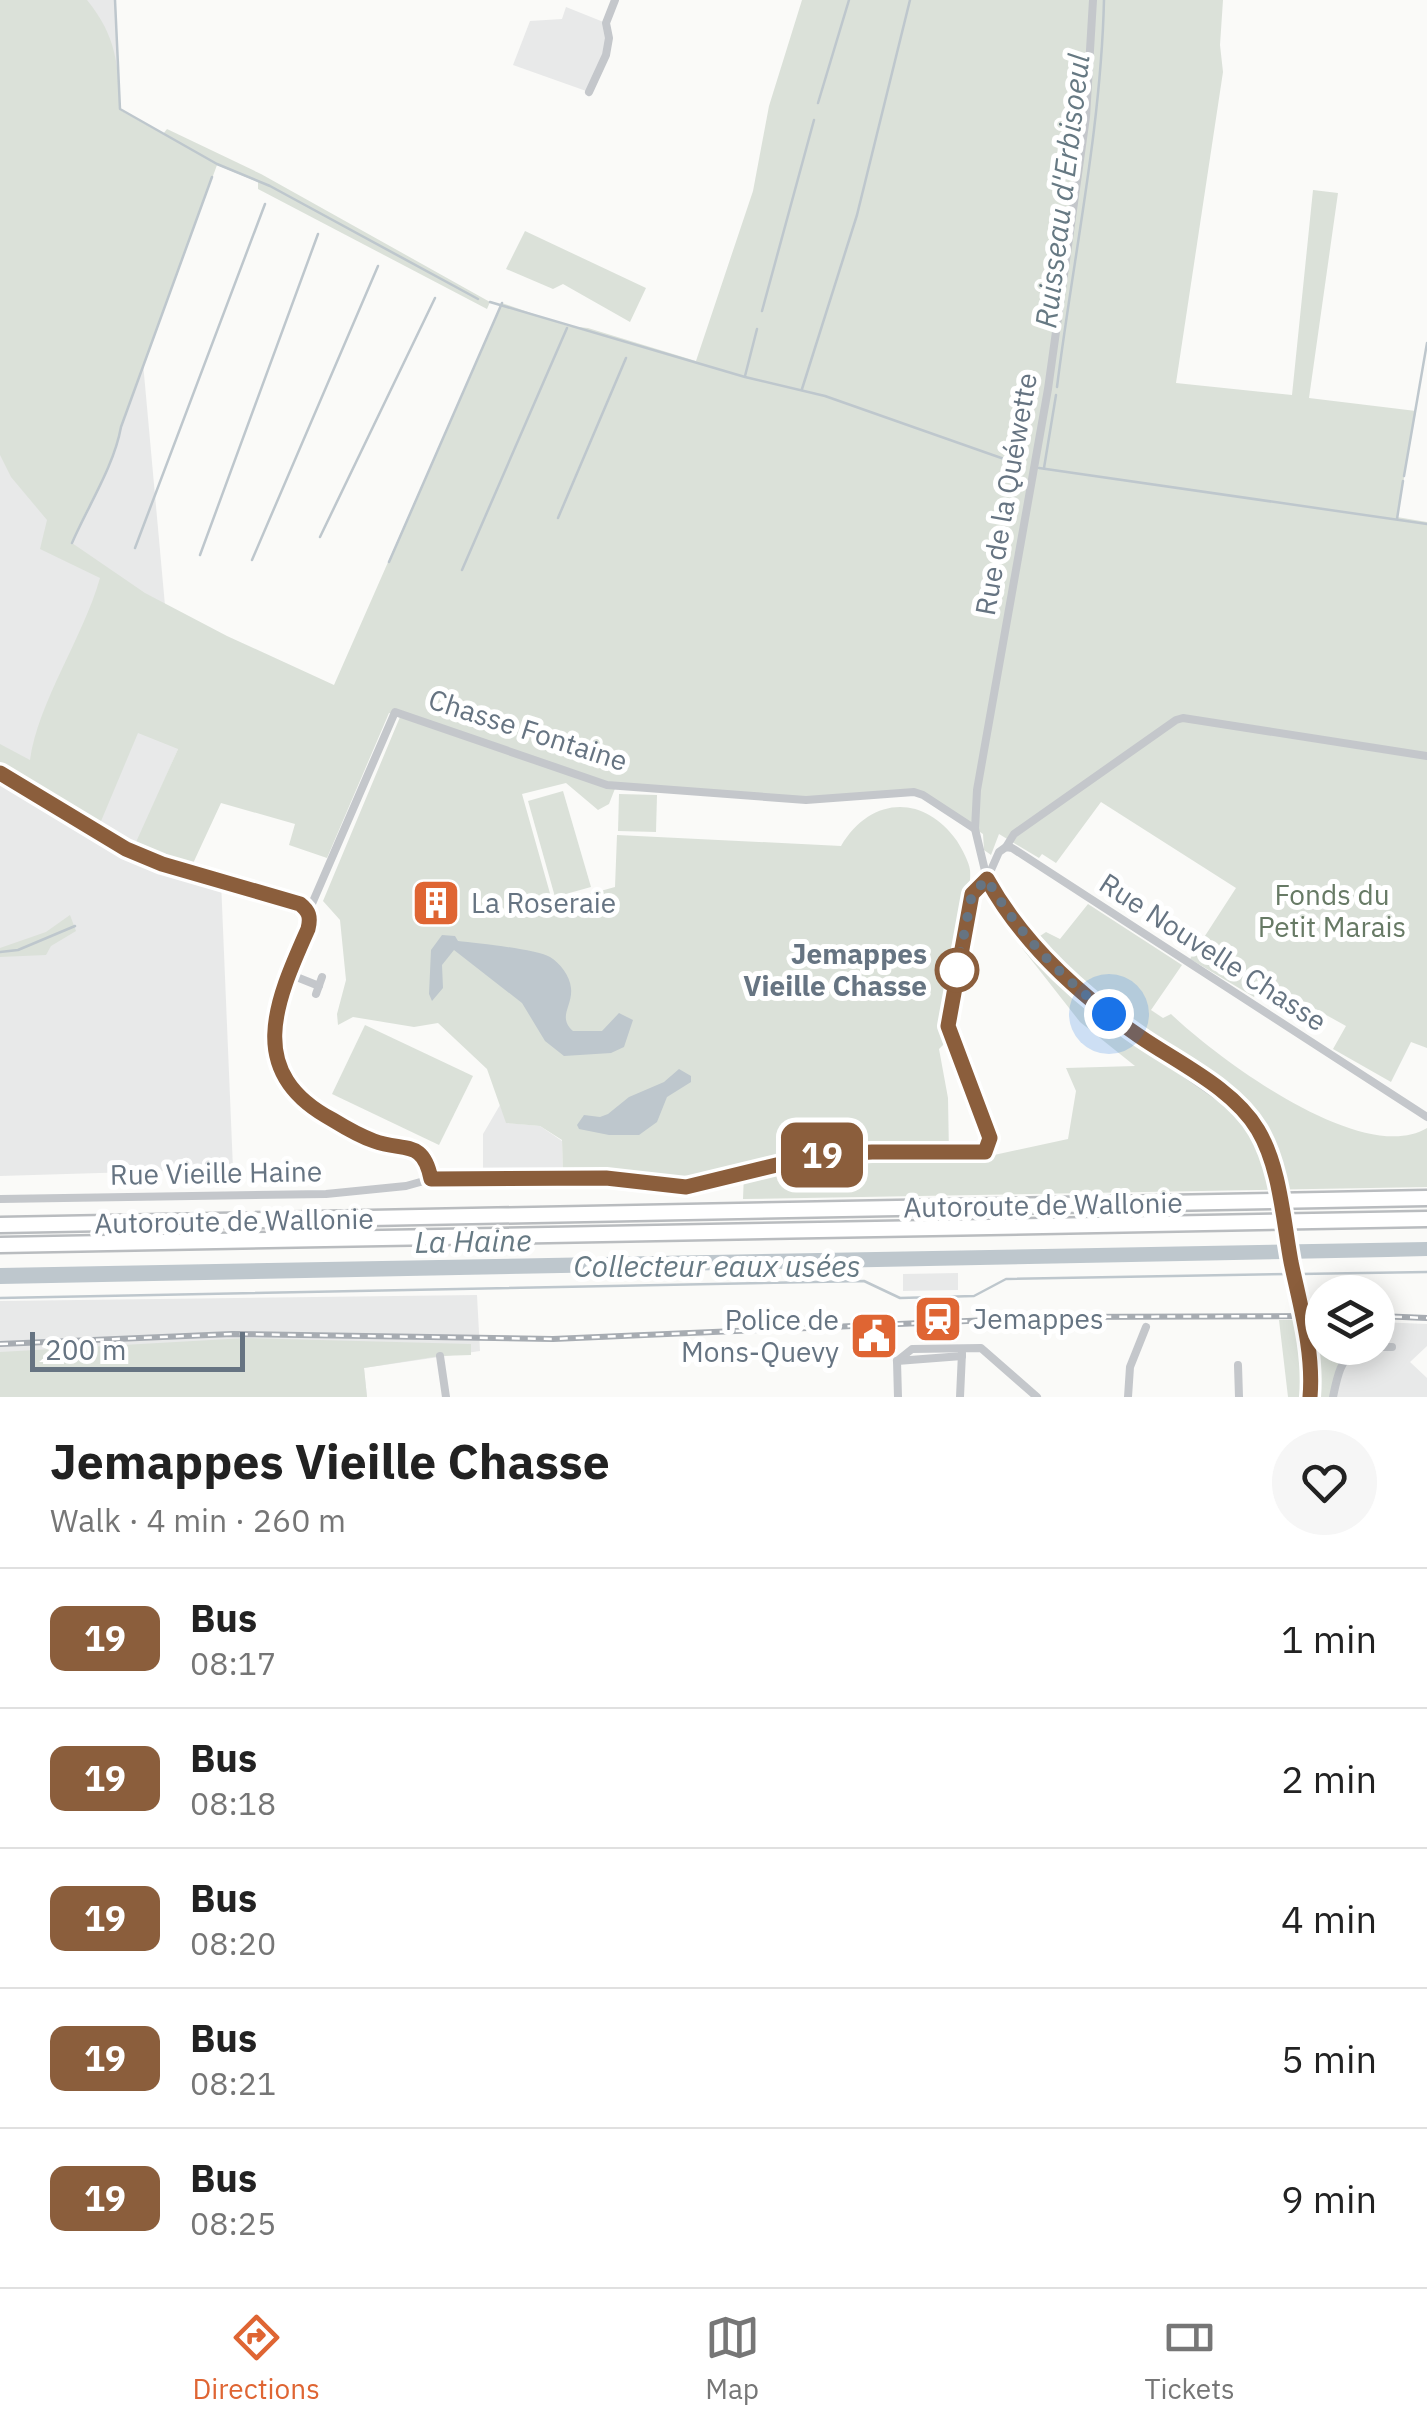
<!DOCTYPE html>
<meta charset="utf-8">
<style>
:root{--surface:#fff;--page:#f6f6f6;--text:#222;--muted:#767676;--line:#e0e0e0;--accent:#df6533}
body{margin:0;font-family:"IBM Plex Sans",sans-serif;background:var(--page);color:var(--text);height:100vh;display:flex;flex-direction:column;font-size:38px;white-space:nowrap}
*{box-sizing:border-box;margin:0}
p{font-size:32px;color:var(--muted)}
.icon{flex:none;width:55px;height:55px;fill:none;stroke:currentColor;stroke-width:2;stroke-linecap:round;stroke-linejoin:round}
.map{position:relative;height:1397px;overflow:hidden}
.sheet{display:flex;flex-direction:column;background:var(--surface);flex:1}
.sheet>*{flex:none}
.badge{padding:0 20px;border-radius:15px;font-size:35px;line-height:65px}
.fabs{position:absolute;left:1305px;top:1275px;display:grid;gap:20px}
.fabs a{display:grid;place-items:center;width:90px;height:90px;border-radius:50%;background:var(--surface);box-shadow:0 5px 25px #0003;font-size:50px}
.scale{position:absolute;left:30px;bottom:25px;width:215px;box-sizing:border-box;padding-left:10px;border:5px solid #667482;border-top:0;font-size:28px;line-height:35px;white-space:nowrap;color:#667482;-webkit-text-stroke:8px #fff;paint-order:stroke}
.you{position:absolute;width:50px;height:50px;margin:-25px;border:8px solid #fff;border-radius:50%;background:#1a73e8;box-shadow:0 0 0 15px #1a73e833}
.map>.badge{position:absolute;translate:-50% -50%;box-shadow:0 0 0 5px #fff}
.round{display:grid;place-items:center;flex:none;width:105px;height:105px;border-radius:52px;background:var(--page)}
.headline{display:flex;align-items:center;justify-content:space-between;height:170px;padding:0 50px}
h1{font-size:48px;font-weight:700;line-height:75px}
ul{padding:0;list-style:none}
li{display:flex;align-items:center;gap:30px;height:140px;padding:0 50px;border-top:2px solid var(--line)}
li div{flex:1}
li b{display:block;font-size:38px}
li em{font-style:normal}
li .badge{min-width:110px;font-weight:700;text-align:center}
.tab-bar{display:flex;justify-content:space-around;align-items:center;height:140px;border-top:2px solid var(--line);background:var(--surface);font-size:28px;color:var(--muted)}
.tab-bar a{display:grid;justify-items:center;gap:5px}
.tab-bar .current{color:var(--accent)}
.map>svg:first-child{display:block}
</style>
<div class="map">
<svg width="1427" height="1397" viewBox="0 0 1427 1397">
<rect width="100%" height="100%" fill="#fafaf8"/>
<g fill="#e8e9e9">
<polygon points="0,0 115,0 120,109 178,749 137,843 221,881 233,1169 0,1176"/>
<polygon points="566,7 606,23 609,38 589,92 513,65 530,21 562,19"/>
<polygon points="500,1105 507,1123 540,1126 562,1141 563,1174 483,1172 483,1134"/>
<polygon points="958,1273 958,1290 903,1291 903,1274"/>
<polygon points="477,1295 480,1351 364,1368 367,1397 0,1397 0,1301"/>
<polygon points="1378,1322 1427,1324 1427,1346 1410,1362 1427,1378 1427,1397 1333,1397 1330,1348 1378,1348"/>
</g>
<g fill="#dbe1d9">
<path d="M0,0H87C117,37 118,64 120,110L163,134L167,129L261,174L490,302L487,309L258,189V182L217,165L121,427C114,466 89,506 72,543L145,593L227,636L334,685L502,303L568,326L588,328L696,361L753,191L769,106L802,0H1223L1220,45L1223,72L1176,383L1292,395L1313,190L1338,193L1309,398L1416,411L1397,517L1427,522V1048L1411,1042L1391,1082L1333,1049L1346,1026L1265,981L1254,997L1190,959L1236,888L1101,802L1056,863L1042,854L1039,858L999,834L991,855L984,850L983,834L923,795L830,799L616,786L609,804L598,810L566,783L522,794L553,904L615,887L617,835L841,846C870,797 923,793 957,841C962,849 969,862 970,870C971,880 968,884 972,893L950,1038L939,1049L948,1098L949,1154L994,1155L1068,1139L1076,1091L1066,1068L1135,1066L1080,1022L1022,948L1046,932L1060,939L1088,904L1182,965L1151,1010L1163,1018L1171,1014C1218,1059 1363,1167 1427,1128V1187L743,1199L744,1173L686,1186L563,1177L562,1140L540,1126L506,1123L487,1069L438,1023L414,1027L353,1017L338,1025L337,1014L346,980L340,920L323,901L400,717L389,713L327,858L289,845L295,824L221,803L189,872L132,851L178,749L138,733L99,826L0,769V744L30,760C38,702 83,638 100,578L40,549L47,520L11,477L0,455Z"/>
<polygon points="525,231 646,288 630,322 563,284 553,289 506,269"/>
<polygon points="563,791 591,887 555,897 528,801"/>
<polygon points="619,794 657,795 656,832 618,831"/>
<polygon points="70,915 76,931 51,946 46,955 0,957 0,948 46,932"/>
<polygon points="365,1025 473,1076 439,1145 332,1094"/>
<polygon points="1279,1320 1322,1320 1322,1348 1330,1348 1340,1367 1333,1397 1288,1397"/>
<polygon points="246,1338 471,1344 471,1355 440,1356 364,1368 367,1397 0,1397 0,1352"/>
</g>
<g fill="#bec7cd">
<path d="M442,935L455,936L458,941C477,943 535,949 550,957C560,963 570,976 571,988C573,1006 557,1017 573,1031H602L619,1013L633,1020L624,1047L611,1053L564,1056L545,1041L522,1003L454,950L442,965L443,988L432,1001L429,994L431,950Z"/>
<polygon points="679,1069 691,1076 691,1082 667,1097 657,1122 639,1135 609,1135 579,1129 577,1125 584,1115 600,1117 608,1114 629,1097 664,1082"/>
<polygon points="1427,1242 1427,1256 1388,1257 0,1284 0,1268"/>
</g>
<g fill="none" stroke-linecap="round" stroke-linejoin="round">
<g stroke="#bec7cd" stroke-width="2.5">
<polyline points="115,0 120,109 217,164 270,186 478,299"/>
<polyline points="818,103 849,0"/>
<polyline points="490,302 745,377 825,396 1024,466"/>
<polyline points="762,311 814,120"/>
<polyline points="745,376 757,329"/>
<path d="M1057,387C1073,258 1101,130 1104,0"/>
<polyline points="802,389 857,215 910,0"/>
<polyline points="1039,468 1427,524"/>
<polyline points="1044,468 1056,395"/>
<polyline points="1404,476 1427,343"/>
<polyline points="558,518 626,358"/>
<polyline points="1397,519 1403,481"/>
<polyline points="320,537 435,298"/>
<path d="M72,543C88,506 114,466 121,427L212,177"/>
<polyline points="135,548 265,204"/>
<polyline points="200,555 318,234"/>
<polyline points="252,560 378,266"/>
<polyline points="389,562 502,303"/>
<polyline points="462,570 567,328"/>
<polyline points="0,952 18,950 75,926"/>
<polyline points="1299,1274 1427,1272"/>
<polyline points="0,1298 864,1281 900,1298 974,1296 1006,1279 1291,1274"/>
</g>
<g stroke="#b8bdc2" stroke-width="16">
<g id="secondary">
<path d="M0,773L126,849L162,864L305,908L310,918L308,929C298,954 284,980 277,1007C258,1076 316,1121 374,1141C405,1152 423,1139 431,1179L606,1178L686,1187L817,1155L985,1152L990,1138L948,1026L972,893L987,879L1013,919L1061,976L1133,1032L1243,1109L1258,1130L1273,1166"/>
<polyline points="1306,1340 1310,1397"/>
</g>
</g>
<g stroke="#b9bcbf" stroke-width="19">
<g id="highway">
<polyline points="0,1225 1427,1198"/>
<polyline points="0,1245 1427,1219"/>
</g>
</g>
<g stroke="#c4c7cb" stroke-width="8">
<polyline points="589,92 606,55 609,38 606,23 615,0"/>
<polyline points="1006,847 1014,834 1176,720 1183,718 1427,756"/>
<polyline points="987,879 975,829 977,790 1048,389 1086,117 1093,0"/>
<polyline points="987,879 999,852 1006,847 1012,848 1427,1117"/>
<polyline points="308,913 395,712 607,785 806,800 914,792 923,795 975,829"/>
<polyline points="289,974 319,986"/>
<polyline points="316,994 322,977"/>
<polyline points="0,1199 326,1194 406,1186 431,1179"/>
<polyline points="1378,1347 1392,1347"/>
<polyline points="440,1356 446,1397"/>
<polyline points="897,1361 912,1349 981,1348 1037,1397"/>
<polyline points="897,1361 962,1356"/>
<polyline points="897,1361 898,1397"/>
<polyline points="1238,1365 1239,1397"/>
<polyline points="960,1397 962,1353"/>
<polyline points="1128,1397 1130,1367 1146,1327"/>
<path d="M1333,1397C1337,1378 1340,1360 1356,1348"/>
</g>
<use href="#secondary" stroke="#fff" stroke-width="11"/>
<use href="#highway" stroke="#fff" stroke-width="14"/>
<g stroke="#a7acb2" stroke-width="6">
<g id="rail">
<polyline points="1378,1316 1427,1318"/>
<polyline points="0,1344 232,1334 553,1339 1058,1317 1322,1316"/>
</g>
</g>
<use href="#rail" stroke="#fff" stroke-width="2.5" stroke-dasharray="8" stroke-linecap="butt"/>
<g stroke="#b8bdc2" stroke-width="16" stroke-linecap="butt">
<polyline id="secondary-bridge" points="1273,1166 1306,1340"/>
</g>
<use href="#secondary-bridge" stroke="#fff" stroke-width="11"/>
</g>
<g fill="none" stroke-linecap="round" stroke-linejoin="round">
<g stroke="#fff" stroke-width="22">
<path id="line" d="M0,773L126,849L162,864L300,904C309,911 311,917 308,929C275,1003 244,1073 333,1120C346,1128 360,1136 374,1141C405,1152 423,1139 431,1179L606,1178L686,1187L818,1155L872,1152H985L990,1138L948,1026L972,894L987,879C1023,944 1079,995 1139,1036C1178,1063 1233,1088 1258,1130C1280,1167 1283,1219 1291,1262C1300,1305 1314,1352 1310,1397"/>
</g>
<use href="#line" stroke="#8b5e3c" stroke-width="15"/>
<path stroke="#667482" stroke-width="10" stroke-dasharray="0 18" d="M957,970L972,894L987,879C1018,934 1061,976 1109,1014"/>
</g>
<defs>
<g id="building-square" transform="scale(2.5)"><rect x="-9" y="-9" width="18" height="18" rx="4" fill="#df6533" stroke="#fff"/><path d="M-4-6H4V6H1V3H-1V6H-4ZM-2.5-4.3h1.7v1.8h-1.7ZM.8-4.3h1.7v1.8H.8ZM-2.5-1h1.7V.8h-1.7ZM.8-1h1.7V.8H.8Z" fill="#fff"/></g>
<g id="station-square" transform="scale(2.5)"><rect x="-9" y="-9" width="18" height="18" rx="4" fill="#df6533" stroke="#fff"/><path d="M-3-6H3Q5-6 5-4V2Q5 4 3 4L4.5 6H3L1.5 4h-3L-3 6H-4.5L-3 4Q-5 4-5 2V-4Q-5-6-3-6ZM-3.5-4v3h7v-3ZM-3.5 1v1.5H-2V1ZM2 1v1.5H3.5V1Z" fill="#fff"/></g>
<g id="civic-square" transform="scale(2.5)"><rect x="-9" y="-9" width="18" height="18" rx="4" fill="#df6533" stroke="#fff"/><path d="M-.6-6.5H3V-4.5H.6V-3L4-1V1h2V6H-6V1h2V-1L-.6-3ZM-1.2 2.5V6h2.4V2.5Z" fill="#fff"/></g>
</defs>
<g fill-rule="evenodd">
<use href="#building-square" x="436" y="903"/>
<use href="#station-square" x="938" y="1319"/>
<use href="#civic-square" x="874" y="1336"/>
</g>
<circle fill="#fff" stroke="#8b5e3c" stroke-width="5" cx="957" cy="970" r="20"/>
<g text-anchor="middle" stroke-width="10" stroke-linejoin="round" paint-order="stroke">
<g font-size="28" fill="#667482" stroke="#fff">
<text transform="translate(1006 494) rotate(-80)" y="10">Rue de la Quéwette</text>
<text transform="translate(528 730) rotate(18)" y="10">Chasse Fontaine</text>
<text transform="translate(1213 952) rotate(33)" y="10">Rue Nouvelle Chasse</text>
<text transform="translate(216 1173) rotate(-1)" y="10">Rue Vieille Haine</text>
<text transform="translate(1043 1205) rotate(-1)" y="10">Autoroute de Wallonie</text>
<text transform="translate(234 1221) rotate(-1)" y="10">Autoroute de Wallonie</text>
</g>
<g font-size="28" fill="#677a65" stroke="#fff">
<text x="1332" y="905">Fonds du<tspan x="1332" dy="32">Petit Marais</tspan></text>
</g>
<g font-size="28" fill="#667482" stroke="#fff" text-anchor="start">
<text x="471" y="913">La Roseraie</text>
<text x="973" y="1329">Jemappes</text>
<text x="839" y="1330" text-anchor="end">Police de<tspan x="839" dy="32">Mons-Quevy</tspan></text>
</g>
<g font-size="28" font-weight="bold" fill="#667482" stroke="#fff" text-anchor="end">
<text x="927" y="964">Jemappes<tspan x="927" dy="32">Vieille Chasse</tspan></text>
</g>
<g font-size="30" font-style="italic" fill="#667983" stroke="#fff">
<text transform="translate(1063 191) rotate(-83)" y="10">Ruisseau d'Erbisoeul</text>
<text transform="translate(473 1242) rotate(-1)" y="10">La Haine</text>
<text x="717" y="1277">Collecteur eaux usées</text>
</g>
</g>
</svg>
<div class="fabs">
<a><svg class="icon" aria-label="layers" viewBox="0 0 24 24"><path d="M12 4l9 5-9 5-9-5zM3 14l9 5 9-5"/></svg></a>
</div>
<div class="scale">200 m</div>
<div class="you" style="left:1109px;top:1014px"></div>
<b class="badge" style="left:822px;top:1155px;background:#8b5e3c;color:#fff">19</b>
</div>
<section class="sheet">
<div class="headline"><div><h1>Jemappes Vieille Chasse</h1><p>Walk · 4 min · 260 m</p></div><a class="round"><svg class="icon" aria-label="heart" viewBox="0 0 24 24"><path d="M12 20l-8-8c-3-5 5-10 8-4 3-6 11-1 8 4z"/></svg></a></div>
<ul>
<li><span class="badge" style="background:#8b5e3c;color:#fff">19</span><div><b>Bus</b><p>08:17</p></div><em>1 min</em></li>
<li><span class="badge" style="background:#8b5e3c;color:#fff">19</span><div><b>Bus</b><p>08:18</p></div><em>2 min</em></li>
<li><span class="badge" style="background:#8b5e3c;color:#fff">19</span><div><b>Bus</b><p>08:20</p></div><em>4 min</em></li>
<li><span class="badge" style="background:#8b5e3c;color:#fff">19</span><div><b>Bus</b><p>08:21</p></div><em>5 min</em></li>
<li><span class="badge" style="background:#8b5e3c;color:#fff">19</span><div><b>Bus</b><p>08:25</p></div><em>9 min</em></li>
</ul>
</section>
<nav class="tab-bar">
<a class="current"><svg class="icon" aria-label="directions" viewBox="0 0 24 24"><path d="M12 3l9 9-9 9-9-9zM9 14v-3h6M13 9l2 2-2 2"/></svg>Directions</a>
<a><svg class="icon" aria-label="map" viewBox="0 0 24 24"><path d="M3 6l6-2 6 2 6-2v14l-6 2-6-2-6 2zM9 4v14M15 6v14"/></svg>Map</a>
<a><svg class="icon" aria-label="tickets" viewBox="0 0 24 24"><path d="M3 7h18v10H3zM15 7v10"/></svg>Tickets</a>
</nav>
